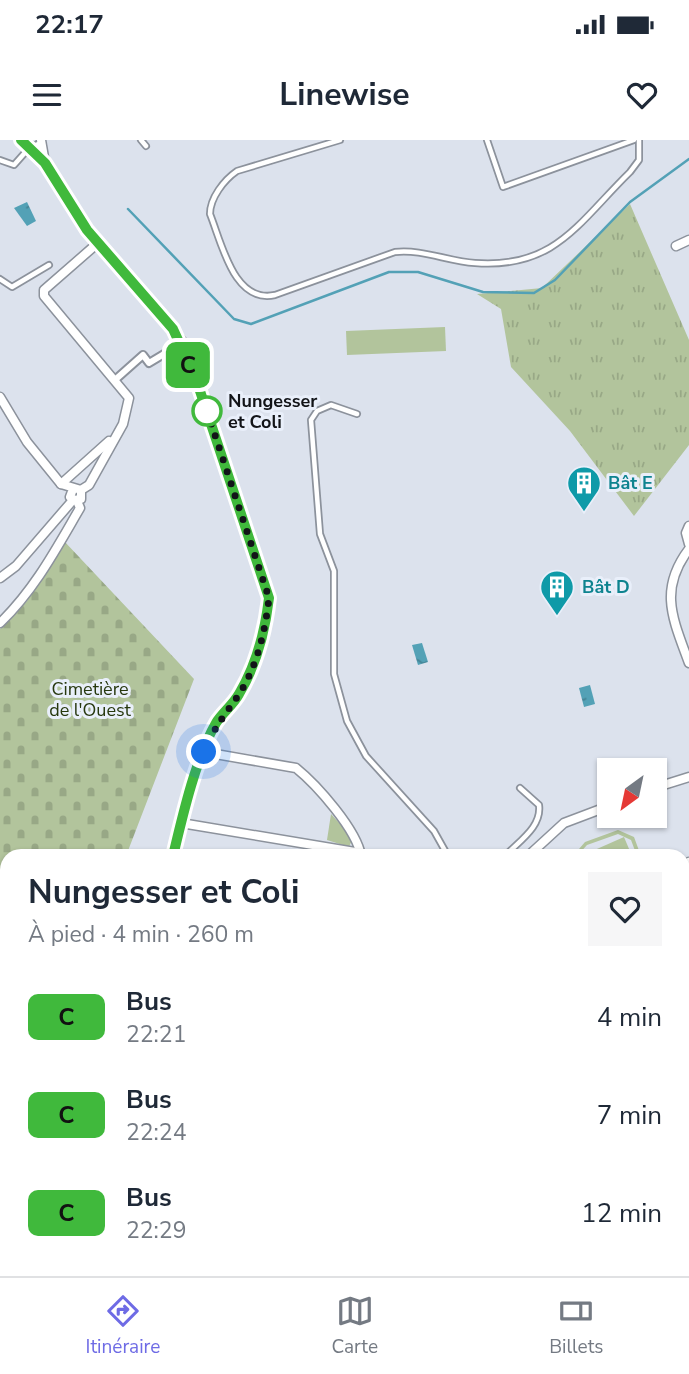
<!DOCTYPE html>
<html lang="fr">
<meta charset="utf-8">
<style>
:root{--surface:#fff;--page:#f6f6f7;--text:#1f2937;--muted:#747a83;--line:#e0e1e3;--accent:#6e6be5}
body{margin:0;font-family:"Nunito Sans",sans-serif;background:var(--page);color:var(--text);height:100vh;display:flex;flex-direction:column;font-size:26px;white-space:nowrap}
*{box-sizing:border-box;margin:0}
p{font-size:23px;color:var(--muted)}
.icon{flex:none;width:38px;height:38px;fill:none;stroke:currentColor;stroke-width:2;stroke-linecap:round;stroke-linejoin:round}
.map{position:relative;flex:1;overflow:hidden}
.panel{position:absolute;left:0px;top:709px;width:690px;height:429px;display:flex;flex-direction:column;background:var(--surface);border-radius:21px 21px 0 0;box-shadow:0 2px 5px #0004}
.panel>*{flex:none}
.badge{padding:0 14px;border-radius:10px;font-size:24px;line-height:46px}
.needle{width:46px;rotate:213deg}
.fabs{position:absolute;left:597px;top:618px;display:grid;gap:14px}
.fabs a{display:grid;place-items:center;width:70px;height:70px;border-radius:0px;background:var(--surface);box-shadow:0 2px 5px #0004;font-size:35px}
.you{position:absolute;width:35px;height:35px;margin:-18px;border:5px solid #fff;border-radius:50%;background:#1a73e8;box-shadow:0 0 0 10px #1a73e833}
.map>.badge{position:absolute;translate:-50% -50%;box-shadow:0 0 0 4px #fff}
.round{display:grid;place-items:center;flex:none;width:74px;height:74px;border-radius:0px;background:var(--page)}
.summary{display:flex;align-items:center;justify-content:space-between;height:119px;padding:0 28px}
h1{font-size:33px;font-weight:700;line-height:52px}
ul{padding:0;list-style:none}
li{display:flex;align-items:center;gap:21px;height:98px;padding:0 28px}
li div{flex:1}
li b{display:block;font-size:26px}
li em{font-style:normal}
li .badge{min-width:77px;font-weight:700;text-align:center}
.status{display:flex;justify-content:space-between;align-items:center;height:49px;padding:0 35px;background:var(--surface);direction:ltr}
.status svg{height:19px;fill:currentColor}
header{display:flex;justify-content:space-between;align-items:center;height:91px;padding:0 28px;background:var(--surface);font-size:32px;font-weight:700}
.menu{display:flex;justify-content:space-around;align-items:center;height:98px;border-top:2px solid var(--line);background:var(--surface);font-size:19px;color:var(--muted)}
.menu a{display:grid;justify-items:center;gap:4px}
.menu .current{color:var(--accent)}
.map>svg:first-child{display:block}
</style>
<div class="status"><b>22:17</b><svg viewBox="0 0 49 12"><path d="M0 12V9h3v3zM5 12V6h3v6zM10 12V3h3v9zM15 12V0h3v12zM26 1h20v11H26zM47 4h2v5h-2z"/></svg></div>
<header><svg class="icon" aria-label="menu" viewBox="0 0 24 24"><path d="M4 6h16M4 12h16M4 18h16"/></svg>Linewise<svg class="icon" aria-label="heart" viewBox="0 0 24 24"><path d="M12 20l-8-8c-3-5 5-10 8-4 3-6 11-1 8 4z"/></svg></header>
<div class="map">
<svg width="689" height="1136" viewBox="0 0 689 1136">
<defs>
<pattern id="grass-tufts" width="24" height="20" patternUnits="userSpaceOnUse" patternTransform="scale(1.75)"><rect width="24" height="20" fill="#b2c49c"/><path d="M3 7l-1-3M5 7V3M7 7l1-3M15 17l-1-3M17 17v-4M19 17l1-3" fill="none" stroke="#98a886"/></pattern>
<pattern id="cemetery-stones" width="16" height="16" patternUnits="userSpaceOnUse" patternTransform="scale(1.75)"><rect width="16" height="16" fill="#b2c49c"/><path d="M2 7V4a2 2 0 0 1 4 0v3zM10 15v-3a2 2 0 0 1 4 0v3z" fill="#98a886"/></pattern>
<pattern id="water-ripples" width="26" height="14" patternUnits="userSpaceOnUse" patternTransform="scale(1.75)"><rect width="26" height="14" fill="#53a1b6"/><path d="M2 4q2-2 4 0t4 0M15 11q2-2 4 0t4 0" fill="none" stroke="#438293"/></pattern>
</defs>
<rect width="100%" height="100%" fill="#dce2ed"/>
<g fill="url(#grass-tufts)">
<polygon points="630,64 689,200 689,305 634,376 570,291 511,227 501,169 477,154 542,148"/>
<polygon points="0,968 7,972 7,1016 0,1013"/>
</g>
<polygon fill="url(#cemetery-stones)" points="64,401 194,539 126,716 7,716 7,972 0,968 0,489 27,461"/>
<g fill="#b2c49c">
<polygon points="445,187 446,211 347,215 346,191"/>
<polygon points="331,674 353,698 349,707 327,700"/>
<polygon points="618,690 634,697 641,716 637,716 631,700 618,694 587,705 577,716 573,716 585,702"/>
<polygon points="624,697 632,716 581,716"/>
</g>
<g fill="url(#water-ripples)">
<polygon points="27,62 36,81 27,86 14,68"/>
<polygon points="422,503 428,522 418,525 412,505"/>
<polygon points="590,545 595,564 584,567 579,548"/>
</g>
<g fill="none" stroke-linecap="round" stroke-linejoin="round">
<polyline stroke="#53a1b6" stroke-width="2.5" points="128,69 234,179 251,184 389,132 418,132 483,152 534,153 555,140 630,62 689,19"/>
<g stroke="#8c929c" stroke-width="8">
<g id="service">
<polyline points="141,0 146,6"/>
<path d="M340,0L237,31C224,40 210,58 210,74C222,104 234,164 275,155L395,112C422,109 447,121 475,123C555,129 578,83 630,32L639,20V0"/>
<polyline points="487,0 503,47 634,0"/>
<polyline points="0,20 14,25 30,7 41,3"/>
<polyline points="0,139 12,147 49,125"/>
<polyline points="357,274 331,265 317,271 311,280 320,394 334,431 334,534 347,581 366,616 434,691 448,716"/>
<path d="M505,716C519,701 542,687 539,665L520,648"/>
<polyline points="544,1130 546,1136"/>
<polyline points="671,1130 673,1136"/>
<polyline points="557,1136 570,1130"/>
</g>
</g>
<g stroke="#8c929c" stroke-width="10">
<polyline id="pedestrian" points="116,239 143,215 149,223 179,205"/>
</g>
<g stroke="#8c929c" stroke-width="11">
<g id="minor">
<path d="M21,0L45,23L87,90L189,209L198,245L269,458C265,492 257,525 239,554C233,565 222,573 216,583C196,617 182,677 173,716"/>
<polyline points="41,0 45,23"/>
<polyline points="676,106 689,100"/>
<polyline points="176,198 192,230"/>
<polyline points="0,257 27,302 61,344 81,350 81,359 73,360 70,357 73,349"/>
<polyline points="61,344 109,301"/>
<polyline points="81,350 89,345 123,284 129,258 44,156 44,150 99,102"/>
<polyline points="689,386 686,393 689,404"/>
<path d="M689,409C658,450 673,479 689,523"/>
<polyline points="0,438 16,426 73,360"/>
<path d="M0,483C35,449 56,409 80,368L77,361"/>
<path d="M204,612L296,628C317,645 357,690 361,716"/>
<polyline points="654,648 689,637"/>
<polyline points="181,683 361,713"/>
<polyline points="528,716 564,683 609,666"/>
<polyline points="682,735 689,722"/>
<polyline points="2,1027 7,1061"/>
<polyline points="0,1096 7,1096"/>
<polyline points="151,1136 152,1130"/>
<polyline points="473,1136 477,1130"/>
</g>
</g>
<use href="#service" stroke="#fff" stroke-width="4.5"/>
<use href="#pedestrian" stroke="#fff" stroke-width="6"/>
<use href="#minor" stroke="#fff" stroke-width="8"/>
</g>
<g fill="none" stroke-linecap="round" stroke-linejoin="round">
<g stroke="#fff" stroke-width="16">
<path id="line" d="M21,0L45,23L87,90L173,189L196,239L269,458C265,492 257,524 239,554C233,565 222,573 216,583C196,617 182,678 173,716"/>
</g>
<use href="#line" stroke="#40b93c" stroke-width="10"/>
<path stroke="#121418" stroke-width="7" stroke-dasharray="0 12.6" d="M204,612C215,586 222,579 238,556C257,527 265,492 269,458L207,271"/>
</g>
<defs>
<g id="building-pin" transform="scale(1.75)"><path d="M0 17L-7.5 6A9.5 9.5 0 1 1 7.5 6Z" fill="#0f9aa8" stroke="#e9effa"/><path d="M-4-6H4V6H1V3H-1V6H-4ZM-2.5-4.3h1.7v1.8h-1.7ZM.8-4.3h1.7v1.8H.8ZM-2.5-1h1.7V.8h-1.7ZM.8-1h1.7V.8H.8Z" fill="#fff"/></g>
</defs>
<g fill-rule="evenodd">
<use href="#building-pin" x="584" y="343"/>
<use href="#building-pin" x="557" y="447"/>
</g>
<circle fill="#fff" stroke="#40b93c" stroke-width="3.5" cx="207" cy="271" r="14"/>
<g text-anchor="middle" stroke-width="6" stroke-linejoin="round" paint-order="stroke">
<g font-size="18" font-weight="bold" fill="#121418" stroke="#e9effa" text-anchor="start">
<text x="228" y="267">Nungesser<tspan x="228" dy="21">et Coli</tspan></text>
</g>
<g font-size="18" font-weight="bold" fill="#0d838f" stroke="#e9effa" text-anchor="start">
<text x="608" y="349">Bât E</text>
<text x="582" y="453">Bât D</text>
</g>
<g font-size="18" fill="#27380e" stroke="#e9effa">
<text x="90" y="555">Cimetière<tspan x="90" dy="21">de l'Ouest</tspan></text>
</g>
</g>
</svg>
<div class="fabs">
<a><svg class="needle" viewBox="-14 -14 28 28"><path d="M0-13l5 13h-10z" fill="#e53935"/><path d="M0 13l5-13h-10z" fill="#747a83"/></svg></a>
</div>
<div class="you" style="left:204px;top:612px"></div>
<b class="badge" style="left:188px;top:225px;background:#40b93c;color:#111">C</b>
<section class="panel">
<div class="summary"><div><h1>Nungesser et Coli</h1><p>À pied · 4 min · 260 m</p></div><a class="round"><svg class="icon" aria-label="heart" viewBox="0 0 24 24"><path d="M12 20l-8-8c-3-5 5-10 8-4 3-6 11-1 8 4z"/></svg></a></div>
<ul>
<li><span class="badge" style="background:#40b93c;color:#111">C</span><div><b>Bus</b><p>22:21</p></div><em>4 min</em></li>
<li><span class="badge" style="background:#40b93c;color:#111">C</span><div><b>Bus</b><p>22:24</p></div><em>7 min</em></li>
<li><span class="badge" style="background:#40b93c;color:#111">C</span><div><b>Bus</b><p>22:29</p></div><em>12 min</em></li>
</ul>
</section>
</div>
<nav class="menu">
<a class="current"><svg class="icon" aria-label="directions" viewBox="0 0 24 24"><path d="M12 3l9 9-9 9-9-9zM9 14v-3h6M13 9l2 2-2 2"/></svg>Itinéraire</a>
<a><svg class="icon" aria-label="map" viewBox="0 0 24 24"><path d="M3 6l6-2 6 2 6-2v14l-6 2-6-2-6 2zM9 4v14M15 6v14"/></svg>Carte</a>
<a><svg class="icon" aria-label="tickets" viewBox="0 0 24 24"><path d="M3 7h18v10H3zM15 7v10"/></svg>Billets</a>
</nav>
